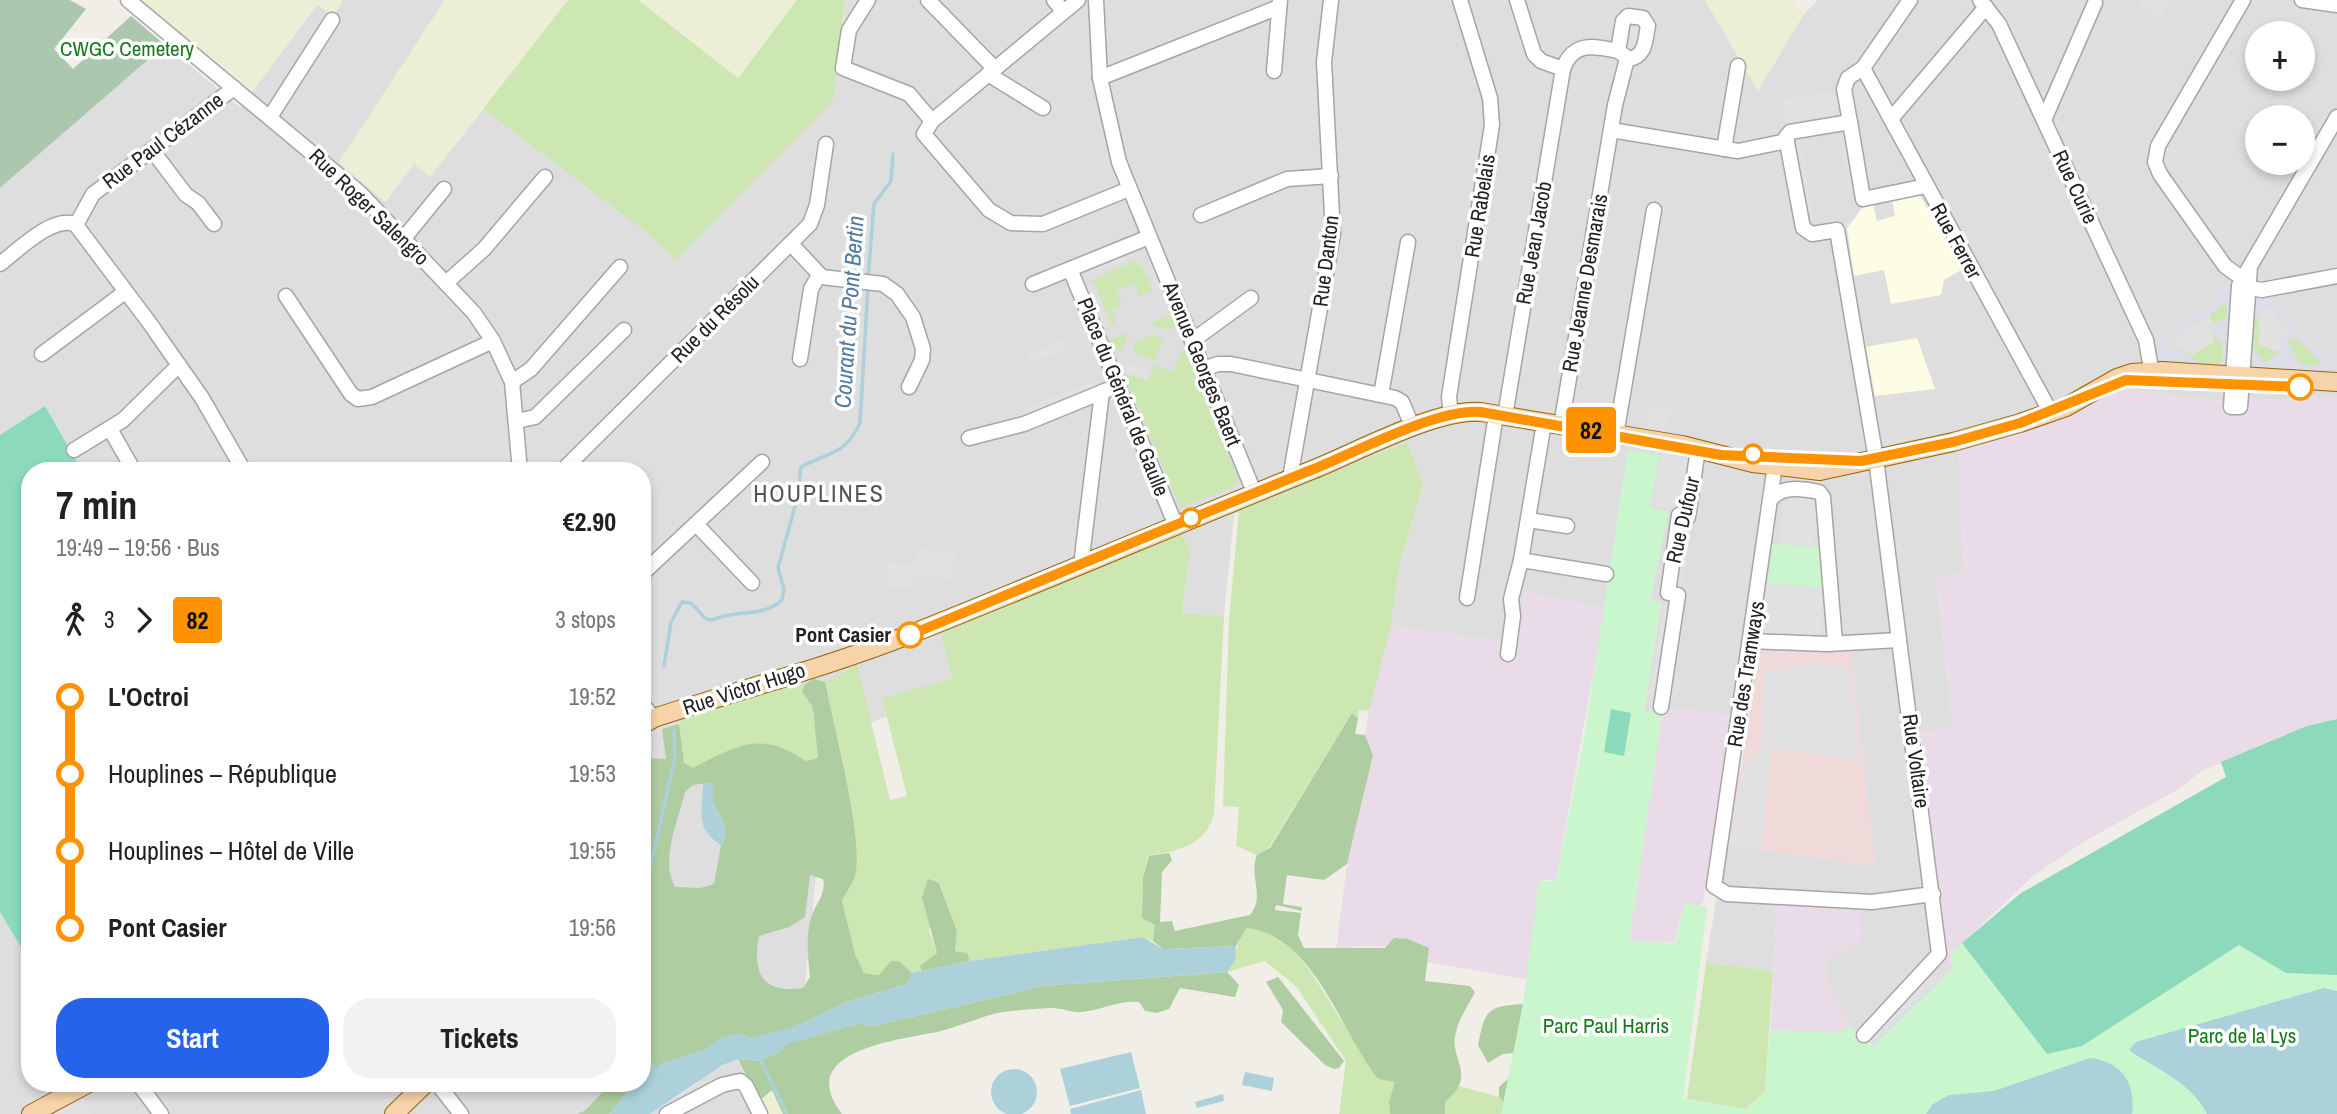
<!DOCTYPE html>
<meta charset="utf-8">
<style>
:root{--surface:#fff;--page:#f2f2f2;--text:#202124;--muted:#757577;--accent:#2563eb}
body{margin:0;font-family:"Archivo Narrow",sans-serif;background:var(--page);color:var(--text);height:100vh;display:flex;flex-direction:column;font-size:26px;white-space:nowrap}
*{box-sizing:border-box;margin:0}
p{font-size:23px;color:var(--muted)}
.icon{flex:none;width:38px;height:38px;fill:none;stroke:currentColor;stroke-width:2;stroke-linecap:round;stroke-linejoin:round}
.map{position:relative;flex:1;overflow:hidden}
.sheet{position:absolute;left:21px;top:462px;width:630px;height:630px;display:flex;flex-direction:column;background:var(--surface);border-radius:28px;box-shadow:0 4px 10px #0003}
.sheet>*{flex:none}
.badge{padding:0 14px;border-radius:5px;font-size:24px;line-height:46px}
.controls{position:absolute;left:2245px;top:21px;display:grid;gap:14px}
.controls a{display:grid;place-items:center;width:70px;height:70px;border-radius:50%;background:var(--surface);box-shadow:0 4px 10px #0003;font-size:35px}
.map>.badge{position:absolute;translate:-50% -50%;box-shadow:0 0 0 4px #fff}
.legs{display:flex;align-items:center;gap:10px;height:77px;padding:0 35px;font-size:23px}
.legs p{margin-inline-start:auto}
.overview{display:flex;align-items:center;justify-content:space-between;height:119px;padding:0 35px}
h1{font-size:38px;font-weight:700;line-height:52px}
.primary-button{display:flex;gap:14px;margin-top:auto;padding:14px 35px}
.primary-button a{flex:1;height:80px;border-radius:28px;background:var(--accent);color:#fff;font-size:28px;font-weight:700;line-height:80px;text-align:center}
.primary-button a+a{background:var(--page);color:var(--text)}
ul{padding:0 35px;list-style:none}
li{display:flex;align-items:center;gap:24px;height:77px;font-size:26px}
li i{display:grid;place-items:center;width:10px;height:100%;margin:0 9px;background:currentColor}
li i::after{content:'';width:18px;height:18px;margin:-9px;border:5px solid;border-radius:50%;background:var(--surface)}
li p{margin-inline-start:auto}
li:first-child i{background:linear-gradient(#0000 50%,currentColor 0)}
li:last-child i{background:linear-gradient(currentColor 50%,#0000 0)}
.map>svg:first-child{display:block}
</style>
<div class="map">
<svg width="2337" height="1114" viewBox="0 0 2337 1114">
<rect width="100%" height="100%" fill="#f1eee8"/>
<g fill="#dfdede" fill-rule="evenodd">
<path d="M343,0H445L339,162L384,201L415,163L430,176L483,109L652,237L676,260L843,30L845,0H1705L1758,90L1804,14L1818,0H2337V397L2222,401L2114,388L2082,409L1959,450L1964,573L1936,576L1953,728L1907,734L1936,953L1953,969L1874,1046L1849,1027L1825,980L1827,958L1777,905L1773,971L1706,963L1724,852L1730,845L1875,866L1851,651L1765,653L1756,660L1745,719L1670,707L1669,715L1644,712L1661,604L1650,601L1668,512L1650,509L1658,455L1628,450L1605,608L1525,592L1515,643L1391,626L1398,572L1423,484L1407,442L1234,514L1224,616L1182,613L1190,552L969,685L830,738L801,1024L642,1077V471H30V1083H635L609,1114H0V188L165,45L240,107L318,4L333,16ZM2258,33H2303V79H2258ZM2258,117H2303V163H2258Z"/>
<polygon points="738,1059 765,1114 650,1114 694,1086 706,1074"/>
</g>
<polygon fill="#f0dad9" points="1851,651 1875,866 1730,845 1728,843 1735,779 1741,770 1756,660 1765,653"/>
<g fill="#e9dbe7">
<polygon points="2114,388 2222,401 2337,397 2337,719 2307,726 2202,771 2177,790 2085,841 2033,876 1950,955 1953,969 1936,954 1907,734 1953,728 1936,575 1964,573 1959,450 2082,409"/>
<polygon points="1524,592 1605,608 1556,881 1541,879 1531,980 1427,962 1429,948 1359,946 1336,950 1347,864 1373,755 1365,735 1369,711 1391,626 1514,643"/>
<polygon points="1670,707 1732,716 1703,902 1700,906 1684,904 1675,942 1629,942 1662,714 1669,715"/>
<polygon points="1777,904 1860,907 1862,941 1827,959 1826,980 1849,1027 1839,1033 1770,1030"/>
</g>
<g fill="#fdfde5">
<polygon points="1919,194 1963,269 1944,280 1941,295 1891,304 1884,270 1854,276 1847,228 1862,208 1873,204 1877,221 1895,216 1892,200"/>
<polygon points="1917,338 1935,389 1875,396 1866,347"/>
</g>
<g fill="#eceed5">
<polygon points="140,0 343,0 333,17 317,4 254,90"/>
<polygon points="445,0 568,0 430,177 414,164 385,202 339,162"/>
<polygon points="638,0 797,0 738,78"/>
<polygon points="1705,0 1792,0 1804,14 1758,91"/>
<polygon points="772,1089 783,1114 765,1114 759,1101"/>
</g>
<g fill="#cce7b2">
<polygon points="568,0 638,0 738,78 797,0 845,0 833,101 676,260 652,237 483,109"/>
<polygon points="1133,261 1142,267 1153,290 1137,297 1138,288 1133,284 1115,291 1122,304 1111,311 1116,323 1112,325 1093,280"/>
<polygon points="2227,301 2226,319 2214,323 2209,316 2204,319"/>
<polygon points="1170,315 1176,324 1173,328 1165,330 1151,323"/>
<polygon points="2253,318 2258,318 2260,335 2257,343 2279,352 2266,363 2252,347"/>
<polygon points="1129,332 1122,349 1113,351 1109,340"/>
<path d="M2213,333C2221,345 2229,351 2218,365L2200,364L2183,353L2188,350L2192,355L2214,340L2210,334Z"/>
<polygon points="1155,334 1163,340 1154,361 1133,352 1134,343"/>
<polygon points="2295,337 2322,363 2320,367 2300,364 2287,341"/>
<polygon points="1185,350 1239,480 1235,486 1183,507 1179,505 1123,373 1147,381 1155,365 1172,372 1181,351"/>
<polygon points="1407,442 1423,484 1398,571 1391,626 1369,711 1359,710 1358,718 1352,713 1269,848 1257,855 1236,846 1239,807 1223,806 1229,619 1239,511"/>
<path d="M1182,533L1190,552L1182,613L1224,616L1214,812C1208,845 1178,851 1148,856L1143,877L1142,918L1155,925L1153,941L1143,937L970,961L967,953L955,951L957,931L940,884L929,931L937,953L921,966L922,971L912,973L899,961L880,975L864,973L855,954L842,899C846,892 853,884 855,876C865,839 834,724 825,682L857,665L890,800L907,796L882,698L952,679L941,633Z"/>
<polygon points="793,684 805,684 802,691 813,708 818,758 806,761 792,752 715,757 693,769 684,763 679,724 682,719"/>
<path d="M1246,928C1292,932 1312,974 1334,1009C1349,1032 1364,1055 1378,1079L1396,1082L1389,1102L1390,1114H1339L1346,1061L1296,986L1265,961L1227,972C1238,958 1235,942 1246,928Z"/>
<polygon points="1706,963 1773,971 1765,1091 1746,1109 1687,1099"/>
<polygon points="1459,1086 1499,1097 1503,1101 1501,1114 1408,1114 1445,1114 1444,1102"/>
</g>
<g fill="#aecda0" fill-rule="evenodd">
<path d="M814,679L825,682C833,723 865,840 855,876C853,884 846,892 842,900L855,954L864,973L879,975L891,961H899L912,973L907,984L846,1002L801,1024L752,1039L741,1034L720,1038L709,1048L664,1063L642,1077V758L666,759L662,729L679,724L684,763L693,768C738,745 760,730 806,761L818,758L813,708L802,691L805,684ZM708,783L713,786V803L724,823L725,840L721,845L714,884L700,888L675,887C660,860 678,821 685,792L693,785ZM810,875L823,879C827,895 813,906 810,921C806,939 808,958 810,977L803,988C762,994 752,973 759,936L789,927L805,917Z"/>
<path d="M1352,713L1358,718L1355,734L1365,735L1373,755L1347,864L1324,880L1287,875L1283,904L1302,907V911L1276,905L1275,910L1301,913L1298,935L1304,948H1385L1394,938L1408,939L1429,948L1425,981L1470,986L1475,992C1469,1004 1459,1018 1456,1032C1448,1060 1479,1074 1445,1102V1114H1390L1389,1102L1395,1082L1378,1079C1341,1032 1313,934 1246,928L1236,946L1163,949L1153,941L1155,925L1142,918L1143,877L1149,856L1169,853L1172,860L1162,872L1160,922L1172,921L1175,931L1250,915C1266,895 1248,876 1257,855L1270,848Z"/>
<polygon points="928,879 939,883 957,931 955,951 967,953 970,961 922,971 920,966 937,953 922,897"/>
<path d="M1227,972L1239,985L1235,997L1180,988L1169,1009L1157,1013L1145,1011L1139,1002C1120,1000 1101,1010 1082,1012C1071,1013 1061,1007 1050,1008C1033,1009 1014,1010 997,1013C978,1018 960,1026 941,1031C902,1040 792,1049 842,1114H783L772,1090L759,1101L738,1059L758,1061L776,1054L787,1044L860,1023L869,1027L1043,986Z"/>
<polygon points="1278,977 1344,1061 1339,1068 1334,1069 1325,1065 1281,1022 1283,1010 1266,982"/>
<path d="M1523,1004L1518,1114H1501L1503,1101L1499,1097V1087L1510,1077L1513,1053L1503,1054L1488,1063L1478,1045C1485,1011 1486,1006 1523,1004Z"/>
<polygon points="605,1083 635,1083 609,1114 577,1114 586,1110 606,1088"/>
</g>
<polygon fill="#abc8af" points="0,0 70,0 86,9 54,49 73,69 131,16 165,45 0,188"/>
<g fill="#c9f6cd">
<polygon points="1628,450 1659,455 1650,508 1669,512 1650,600 1661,603 1644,711 1662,714 1629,941 1676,943 1684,904 1707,907 1683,1099 1746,1109 1765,1091 1770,1030 1838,1033 1849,1027 1874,1046 1953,969 1950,956 1962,943 2047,1054 2082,1046 2239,945 2286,973 2337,975 2337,1114 1501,1114 1523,1004 1539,881 1556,881 1584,738"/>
<polygon points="1771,544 1823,547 1824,587 1767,584"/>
</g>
<g fill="#8cdabb">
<polygon points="45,406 82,471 30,471 30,962 0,912 0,435"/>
<polygon points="1611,709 1631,713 1624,756 1604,752"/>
<polygon points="2337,719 2337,975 2286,973 2239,945 2082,1046 2047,1054 1962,943 2021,893 2226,777 2221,762 2307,726"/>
</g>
<g fill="#e1e1e1">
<polygon points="2141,0 2171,0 2161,18 2139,5"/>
<polygon points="1627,25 1642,27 1639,51 1623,49"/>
<polygon points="1832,91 1833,96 1839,95 1843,119 1787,129 1782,99"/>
<polygon points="1800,137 1814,220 1807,221 1792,138"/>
<polygon points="1848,139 1857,189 1849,190 1841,140"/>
<polygon points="1130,250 1133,257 1096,272 1093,265"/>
<polygon points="1154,260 1166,289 1158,292 1146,263"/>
<polygon points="1090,283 1107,327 1100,329 1083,285"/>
<polygon points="2269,306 2289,334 2280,338 2283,343 2279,352 2257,344 2260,335 2258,318 2261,311"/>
<polygon points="2209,316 2214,323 2209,327 2215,341 2192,356 2188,350 2183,353 2179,346 2175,349 2170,342"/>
<polygon points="1064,339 1067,348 1029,364 1025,355"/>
<polygon points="1129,364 1151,373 1147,381 1125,371"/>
<polygon points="1094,381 1097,389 1028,417 1025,408"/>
<polygon points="1650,406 1671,410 1663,434 1645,430"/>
<polygon points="1661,454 1693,460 1685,508 1681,511 1652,506"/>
<polygon points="1785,485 1817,487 1817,528 1815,528 1813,546 1779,544"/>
<polygon points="1683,525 1691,526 1683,584 1675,583"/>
<polygon points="918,549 955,553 952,579 914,575 912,589 888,587 887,562 916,565"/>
<polygon points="1767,584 1824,587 1821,637 1765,634"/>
<polygon points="1663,607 1671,608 1657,706 1649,705"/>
<polygon points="1816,661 1851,670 1859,760 1771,748 1761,851 1730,845 1743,763 1748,764 1749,756 1760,757 1764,674"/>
<polygon points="1928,973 1936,980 1875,1041 1868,1036"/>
<polygon points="84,1096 93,1114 58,1114 57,1112"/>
</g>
<g fill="#dcdde6" fill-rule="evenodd">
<path d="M2216,262L2235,286L2230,364L2225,368L2158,364L2154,339L2161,338L2214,302L2227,284L2213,264ZM2227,302L2226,318L2209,326L2225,350L2224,357L2218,364H2199L2179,346L2174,351H2167L2164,343L2195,321L2198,324Z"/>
<path d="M2287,292V295L2278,297L2276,302L2310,346L2337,367V376L2259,368L2250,363L2248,356L2251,294ZM2272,304L2291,333L2280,338L2283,343L2279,354L2266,363L2252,347L2253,318H2258L2261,311ZM2295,337L2322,363L2320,366L2300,364L2287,341Z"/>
</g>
<g fill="#acd1db">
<path d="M708,783L713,785V803L724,823L725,840L721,845C694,827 703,814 703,784Z"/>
<polygon points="1143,937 1163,949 1236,946 1235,961 1227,972 1043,986 869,1027 860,1023 788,1044 776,1054 758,1061 738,1059 721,1066 650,1114 609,1114 635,1083 642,1083 646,1073 664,1063 709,1048 720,1038 741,1034 752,1038 801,1024 846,1002 907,984 912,973 970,961"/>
<path d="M2324,988L2337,991V1114H2207C2192,1082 2155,1069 2129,1050L2136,1042Z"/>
<polygon points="1131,1052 1140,1088 1070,1106 1060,1069"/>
<path d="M2090,1058C2122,1062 2136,1083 2132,1114H1926L1933,1104L1949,1095L1994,1091Z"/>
<circle cx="1014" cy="1092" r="23"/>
<polygon points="1245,1072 1274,1078 1272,1091 1242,1085"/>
<polygon points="1141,1090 1146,1114 1071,1114 1070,1109"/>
<polygon points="1223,1094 1224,1101 1197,1108 1195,1102"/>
</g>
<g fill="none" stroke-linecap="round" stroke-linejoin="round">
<g stroke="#acd1db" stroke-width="3.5">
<polyline points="868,278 874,204 891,181 893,154"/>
<path d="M664,666L671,622L682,602L691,603L706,619L712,620C735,609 763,618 782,600L784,589L778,568L797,499L801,467C829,451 845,456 860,423L868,286"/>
<polyline points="642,904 675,758 674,730"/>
<polyline points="642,1043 646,1057 657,1071"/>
<polyline points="759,1057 787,1114"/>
</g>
<g stroke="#a5a5a5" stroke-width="17">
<g id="minor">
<polyline points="128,0 361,194 474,313 493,341 512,382 520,471"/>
<polyline points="868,0 849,30 843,68 909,94 932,121"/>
<polyline points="928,0 995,69"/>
<polyline points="1054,0 1063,11"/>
<polyline points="1078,0 932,121 924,134 989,210 1011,223 1043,224 1129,189"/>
<polyline points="1096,0 1100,78 1119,162 1254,492"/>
<polyline points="1517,0 1534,54 1541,61 1563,69"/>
<polyline points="1980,0 1999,24 2146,340 2153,380"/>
<polyline points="2243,0 2158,146 2155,162 2160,174 2225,266 2247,282"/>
<polyline points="2302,0 2337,5"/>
<path d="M1628,16L1643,18L1648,26C1645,40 1646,56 1629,59L1618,51L1623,21Z"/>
<polyline points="1863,68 2051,413"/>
<polyline points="1274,71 1280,0"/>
<polyline points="988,74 1043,108"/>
<polyline points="1100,78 1279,7"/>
<polyline points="270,117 332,20"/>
<polyline points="1891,119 1986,7"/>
<polyline points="2044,120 2095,3"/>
<polyline points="1850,122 1844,89 1848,78 1863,68 1910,0"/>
<polyline points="1611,130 1738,151 1787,141"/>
<polyline points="1724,149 1738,66"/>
<polyline points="152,150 186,195 198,203 214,224"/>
<polyline points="1201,215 1287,179 1331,176"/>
<polyline points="76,225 154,329"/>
<polyline points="404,238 444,189"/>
<polyline points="791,244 822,277 883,284 897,294 913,317 923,349 922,360 909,387"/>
<path d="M0,264C17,251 55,213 76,225L93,194L234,88"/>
<polyline points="2250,266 2240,407 2231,407 2239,286 2242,280 2337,117"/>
<polyline points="1070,269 1176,526"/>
<polyline points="446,283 484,249 545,177"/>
<polyline points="1033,284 1149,237"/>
<polyline points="2239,286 2262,290 2337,276"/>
<polyline points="286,296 351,394 358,399 372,397 493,341"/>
<polyline points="155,331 202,398 244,471"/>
<polyline points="1192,341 1251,298"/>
<polyline points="42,354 125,292"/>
<polyline points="800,359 811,289 819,275"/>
<polyline points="1203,369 1218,364 1231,364 1395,398 1402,402 1413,428"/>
<polyline points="512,382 531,369 620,267"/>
<polyline points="1381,395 1408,242"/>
<polyline points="1451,415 1449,397 1492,125 1490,98 1460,0"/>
<path d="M1505,416L1563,69C1573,41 1594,46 1618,51"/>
<polyline points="517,421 535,417 624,330"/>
<polyline points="1561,426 1615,105 1627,59"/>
<polyline points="110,429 134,471"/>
<polyline points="1616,435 1654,210"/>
<polyline points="969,438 1024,424 1107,390"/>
<polyline points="74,450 123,420 179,365"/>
<polyline points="1776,458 1714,886 1727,894 1872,902 1933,894"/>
<polyline points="562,471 810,224 817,205 826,144"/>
<polyline points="1290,478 1333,234 1324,62 1331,0"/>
<path d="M1772,498C1783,485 1804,489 1819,492L1823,497L1835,642"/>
<polyline points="1528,520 1567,526"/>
<polyline points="696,524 752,583"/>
<polyline points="1521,560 1606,574"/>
<polyline points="1081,565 1102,392"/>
<polyline points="642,574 762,462"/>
<polyline points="1467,598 1496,415"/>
<polyline points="1751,641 1827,644 1899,640"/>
<polyline points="1508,654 1513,616 1511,599 1521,560 1544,423"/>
<polyline points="642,704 654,718"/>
<polyline points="1661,707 1678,595 1668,593 1679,515 1688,517 1698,449"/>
<polyline points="1864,1035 1939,954 1876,459 1837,230 1812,234 1803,228 1786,137 1790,132 1850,122 1863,199 1926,186"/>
<polyline points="138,1083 161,1114"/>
<polyline points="437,1083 461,1114"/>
<polyline points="667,1114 722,1085 740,1081 746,1086 760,1114"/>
</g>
</g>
<g stroke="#93650b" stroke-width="20">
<g id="major">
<path d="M642,725L654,718C739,690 828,667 911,634C1045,581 1178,524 1312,470C1355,453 1437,408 1481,412L1682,445L1753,463L1820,471L1953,442L2020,423L2066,407L2117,378L2132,373L2162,371L2337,382"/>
<polyline points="31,1114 89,1083"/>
<polyline points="394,1114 426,1083"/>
</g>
</g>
<use href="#minor" stroke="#fff" stroke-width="14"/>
<use href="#major" stroke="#f6d3a8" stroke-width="18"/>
</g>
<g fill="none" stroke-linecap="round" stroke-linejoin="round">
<g stroke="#fff" stroke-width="16">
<path id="line-1" d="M910,635C1043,579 1177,524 1311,470C1355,453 1437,408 1481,412L1721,455L1861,461L1953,442L2020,423L2126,380L2300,387"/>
</g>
<use href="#line-1" stroke="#ff9200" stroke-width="10"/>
</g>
<g fill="#fff" stroke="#ff9200" stroke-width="3.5">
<circle cx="2300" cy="387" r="12"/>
<circle cx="1753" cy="454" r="9"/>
<circle cx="1191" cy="518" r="9"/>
<circle cx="910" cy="635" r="12"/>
</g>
<g text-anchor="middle" stroke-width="7" stroke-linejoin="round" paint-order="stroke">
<g font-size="21" fill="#147a1b" stroke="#fff">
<text x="127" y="56">CWGC Cemetery</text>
<text x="1606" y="1033">Parc Paul Harris</text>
<text x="2242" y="1043">Parc de la Lys</text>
</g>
<g font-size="21" fill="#212121" stroke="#fff">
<text transform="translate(163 141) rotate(-37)" y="7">Rue Paul Cézanne</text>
<text transform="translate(2075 187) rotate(65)" y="7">Rue Curie</text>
<text transform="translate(1480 206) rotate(-81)" y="7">Rue Rabelais</text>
<text transform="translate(369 207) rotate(44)" y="7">Rue Roger Salengro</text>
<text transform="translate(1956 241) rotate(61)" y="7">Rue Ferrer</text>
<text transform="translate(1534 243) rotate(-80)" y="7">Rue Jean Jacob</text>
<text transform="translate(1326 261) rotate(-83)" y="7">Rue Danton</text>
<text transform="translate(1585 283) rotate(-80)" y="7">Rue Jeanne Desmarais</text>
<text transform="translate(715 319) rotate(-45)" y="7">Rue du Résolu</text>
<text transform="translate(1202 364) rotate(68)" y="7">Avenue Georges Baert</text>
<text transform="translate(1123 397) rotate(68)" y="7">Place du Général de Gaulle</text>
<text transform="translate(1683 520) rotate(-77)" y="7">Rue Dufour</text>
<text transform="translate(1746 674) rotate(-81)" y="7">Rue des Tramways</text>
<text transform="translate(744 689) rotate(-18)" y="7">Rue Victor Hugo</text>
<text transform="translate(1916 761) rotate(82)" y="7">Rue Voltaire</text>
</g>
<g font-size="21" font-weight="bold" fill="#212121" stroke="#fff" text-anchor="end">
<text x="891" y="642">Pont Casier</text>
</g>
<g font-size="23" font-style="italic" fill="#507aa3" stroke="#fff">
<text transform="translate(849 312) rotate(-86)" y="8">Courant du Pont Bertin</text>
</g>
<g font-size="24" letter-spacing="2" fill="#545454" stroke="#fff">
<text x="819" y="502">HOUPLINES</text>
</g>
</g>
</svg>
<div class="controls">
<a>+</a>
<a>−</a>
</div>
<b class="badge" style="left:1591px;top:430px;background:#ff9200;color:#111">82</b>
<section class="sheet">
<div class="overview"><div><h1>7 min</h1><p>19:49 – 19:56 · Bus</p></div><b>€2.90</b></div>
<div class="legs"><svg class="icon" aria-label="walk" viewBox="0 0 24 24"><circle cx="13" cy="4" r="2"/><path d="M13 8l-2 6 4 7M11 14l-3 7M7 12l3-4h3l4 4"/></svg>3<svg class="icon" aria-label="forward" viewBox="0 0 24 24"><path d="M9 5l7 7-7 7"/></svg><b class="badge" style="background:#ff9200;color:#111">82</b><p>3 stops</p></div>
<ul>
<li><i style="color:#ff9200"></i><b>L'Octroi</b><p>19:52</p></li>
<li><i style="color:#ff9200"></i><span>Houplines – République</span><p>19:53</p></li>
<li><i style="color:#ff9200"></i><span>Houplines – Hôtel de Ville</span><p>19:55</p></li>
<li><i style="color:#ff9200"></i><b>Pont Casier</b><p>19:56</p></li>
</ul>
<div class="primary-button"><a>Start</a><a>Tickets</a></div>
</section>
</div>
